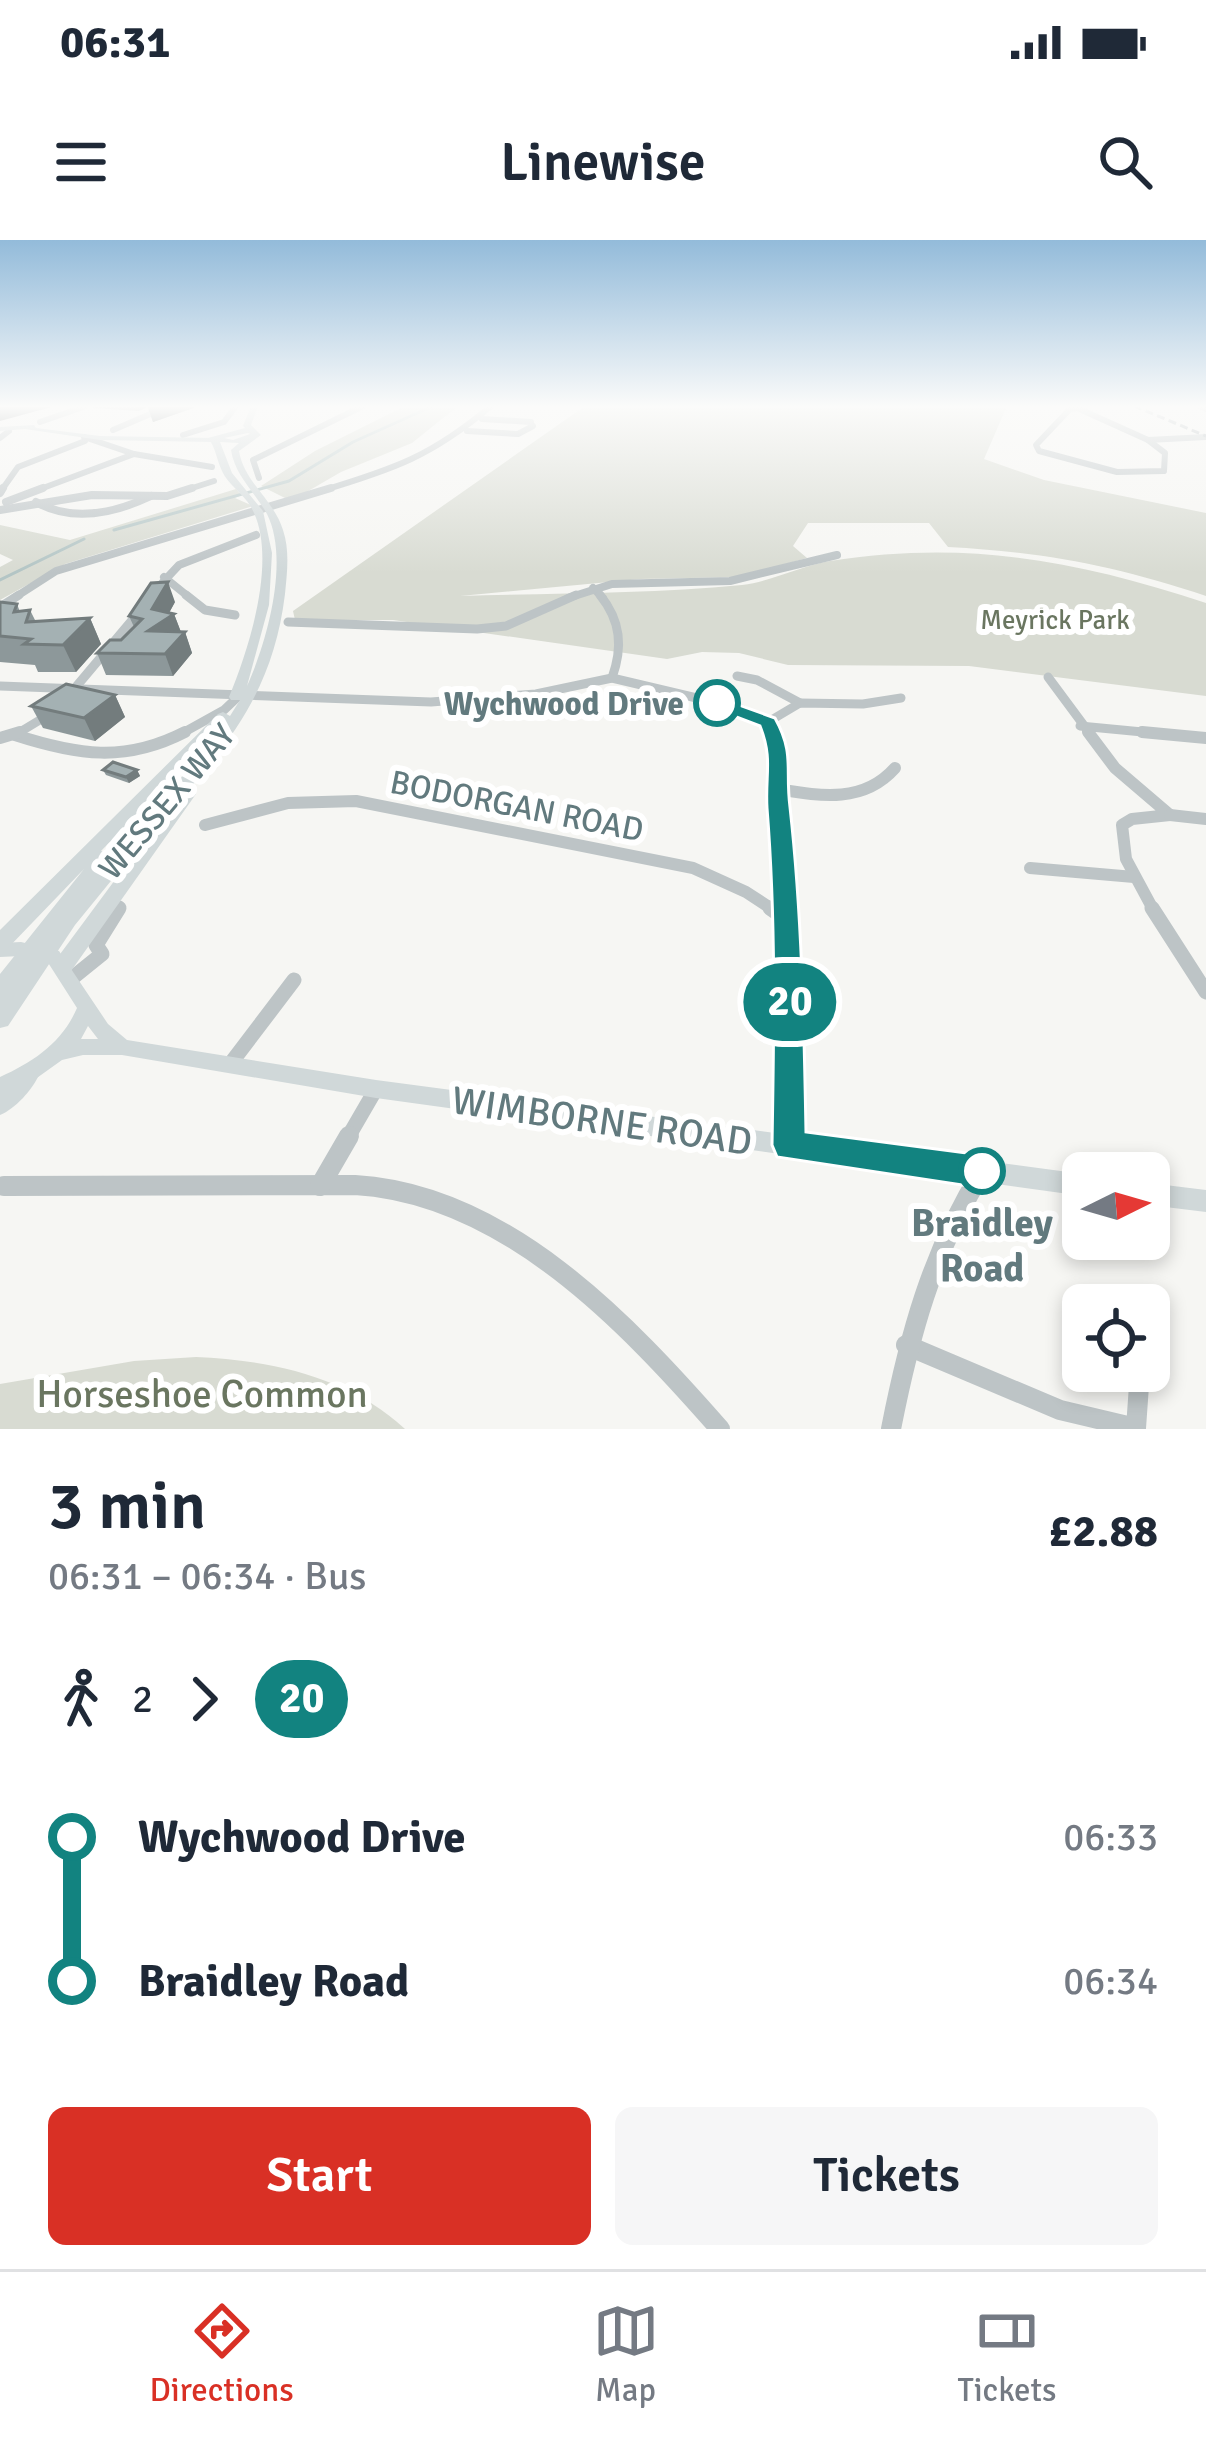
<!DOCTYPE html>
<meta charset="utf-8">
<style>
:root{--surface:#fff;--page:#f6f6f7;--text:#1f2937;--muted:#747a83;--line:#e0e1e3;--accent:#d93025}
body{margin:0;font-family:Signika,sans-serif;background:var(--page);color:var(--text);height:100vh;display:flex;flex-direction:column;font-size:45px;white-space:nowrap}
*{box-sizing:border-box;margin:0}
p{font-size:39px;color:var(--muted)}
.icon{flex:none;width:66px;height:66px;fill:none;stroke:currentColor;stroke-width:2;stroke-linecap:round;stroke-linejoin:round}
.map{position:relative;height:1189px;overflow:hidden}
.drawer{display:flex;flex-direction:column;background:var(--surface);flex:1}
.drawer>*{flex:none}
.badge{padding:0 24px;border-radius:39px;font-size:42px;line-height:78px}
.needle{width:78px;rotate:85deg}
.buttons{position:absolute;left:1062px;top:912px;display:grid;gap:24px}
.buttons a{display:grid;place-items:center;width:108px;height:108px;border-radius:18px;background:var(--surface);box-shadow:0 6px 18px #0003;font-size:60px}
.map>.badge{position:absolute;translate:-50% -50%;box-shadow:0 0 0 6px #fff}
.legs{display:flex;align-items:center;gap:18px;height:132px;padding:0 48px;font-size:39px}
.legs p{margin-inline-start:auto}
.summary{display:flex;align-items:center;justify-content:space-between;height:204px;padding:0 48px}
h1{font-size:66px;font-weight:600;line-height:90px}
.button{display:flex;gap:24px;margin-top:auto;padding:24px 48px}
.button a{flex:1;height:138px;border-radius:18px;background:var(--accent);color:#fff;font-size:48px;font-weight:600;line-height:138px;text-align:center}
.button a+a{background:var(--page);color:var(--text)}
ul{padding:0 48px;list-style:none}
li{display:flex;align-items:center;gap:42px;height:144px;font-size:45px}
li i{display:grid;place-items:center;width:18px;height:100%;margin:0 15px;background:currentColor}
li i::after{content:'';width:30px;height:30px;margin:-15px;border:9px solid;border-radius:50%;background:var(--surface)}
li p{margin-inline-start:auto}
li:first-child i{background:linear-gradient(#0000 50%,currentColor 0)}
li:last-child i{background:linear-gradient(currentColor 50%,#0000 0)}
.status{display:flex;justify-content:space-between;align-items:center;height:84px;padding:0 60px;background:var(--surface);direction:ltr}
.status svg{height:33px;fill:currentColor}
header{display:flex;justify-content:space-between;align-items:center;height:156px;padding:0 48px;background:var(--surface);font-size:54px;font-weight:600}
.menu{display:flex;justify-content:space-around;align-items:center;height:168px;border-top:3px solid var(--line);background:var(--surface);font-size:33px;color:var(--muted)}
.menu a{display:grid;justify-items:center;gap:6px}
.menu .selected{color:var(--accent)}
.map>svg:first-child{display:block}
</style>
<div class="status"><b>06:31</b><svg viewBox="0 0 49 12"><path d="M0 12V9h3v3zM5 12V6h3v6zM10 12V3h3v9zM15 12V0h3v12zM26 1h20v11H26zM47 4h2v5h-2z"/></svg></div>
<header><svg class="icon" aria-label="menu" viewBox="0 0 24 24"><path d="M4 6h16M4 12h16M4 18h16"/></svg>Linewise<svg class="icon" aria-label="search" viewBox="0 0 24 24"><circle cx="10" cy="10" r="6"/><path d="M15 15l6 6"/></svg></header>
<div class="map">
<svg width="1206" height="1189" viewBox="0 0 1206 1189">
<rect width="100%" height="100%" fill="#f6f6f3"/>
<g fill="#d8dbd2">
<polygon points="405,166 458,166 412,203 341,232 291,261 261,246 315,211"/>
<path d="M585,166H1007L984,219L1044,240L1206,273V356C1116,326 1043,312 948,307L929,283H808L793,306L807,318L738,337L641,339L460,356C554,353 649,354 742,345C773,341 800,326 830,321C967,300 1076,320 1206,363V456L969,426L788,425L739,413L702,412L667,419L393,380H295L293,371Z"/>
<polygon points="236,249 241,255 235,258 253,266 65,324 0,360 0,327 13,320 0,314 0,285 70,300"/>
<path d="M196,1117C270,1120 349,1137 405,1189H0V1144L134,1121Z"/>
</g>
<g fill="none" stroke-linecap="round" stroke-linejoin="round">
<g stroke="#b3c5c5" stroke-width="3">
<polyline points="114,290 289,241 353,202 433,166"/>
<polyline points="0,340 84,299"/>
</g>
<g stroke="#bdc4c6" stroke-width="6">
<polyline points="1200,166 1206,169"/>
<polyline points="1075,167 1148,200 1206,197"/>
<polyline points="1077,168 1070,169 1036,205 1039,211 1117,232 1164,231 1165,213 1148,200"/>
<polyline points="482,179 531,182"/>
<polyline points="40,182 86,166"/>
<polyline points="113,190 169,166"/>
<polyline points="467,191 518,194 533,186"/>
<polyline points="183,195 224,182 236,166"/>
<polyline points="84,197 134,214 212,227"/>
<polyline points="0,198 9,191"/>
<polyline points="259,238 253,220 363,166"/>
<polyline points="1,251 18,227 85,201"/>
<polyline points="35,251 134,214"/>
<polyline points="183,251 214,241"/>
<path d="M321,251C394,229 432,216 491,166"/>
</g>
<g stroke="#bdc4c6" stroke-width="8">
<polyline points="0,253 3,248"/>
<polyline points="6,262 43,248"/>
<path d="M36,262C73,283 115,273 151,256"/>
<polyline points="0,270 92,255 167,256 192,248"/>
<polyline points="164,337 190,358"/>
<polyline points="593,348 603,358"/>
<polyline points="151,355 179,325 256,295"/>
<polyline points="14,358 56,331 331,248"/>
<polyline points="568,358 612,344 730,341 837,315"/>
</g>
<g stroke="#bdc4c6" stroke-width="9">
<polyline points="186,355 205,370 235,375"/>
<path d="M600,355C621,381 623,407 612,438"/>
<polyline points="0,367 19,355"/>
<polyline points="288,382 477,389 506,386 576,355"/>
<polyline points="737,436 757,440 800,463"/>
<polyline points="1048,437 1091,495"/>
<polyline points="0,446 431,462 536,454 612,438 739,468 768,482 773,495"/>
<polyline points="75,448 139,372"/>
<polyline points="768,482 800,463 863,464 901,458"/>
<polyline points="1080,486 1174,495"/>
<polyline points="15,495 53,472"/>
<polyline points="179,495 224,470 244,451"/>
</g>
<g stroke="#bdc4c6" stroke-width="12">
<polyline points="772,492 778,518 786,671"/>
<polyline points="1088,492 1115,528 1170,575 1132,579 1122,585 1126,619 1154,671"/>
<polyline points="1142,492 1206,498"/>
<path d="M15,495C77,515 125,523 185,492"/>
<polyline points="0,498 20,492"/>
<path d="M777,549C820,556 863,564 895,528"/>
<polyline points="1170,575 1206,579"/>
<polyline points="205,585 288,563 356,561 693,628 746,652 775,671"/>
<polyline points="1030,628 1134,637"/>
</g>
<g stroke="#bdc4c6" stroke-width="15">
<polyline points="770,668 790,682"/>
<polyline points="786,668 789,899"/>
<polyline points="1152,668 1206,752"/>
<polyline points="71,739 102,714 96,705 119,668"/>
<polyline points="231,823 294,740"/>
<polyline points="347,899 376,849"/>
</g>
<g stroke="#bdc4c6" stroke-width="20">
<polyline points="789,905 789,896"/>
<path d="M4,946L355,945C506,954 627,1083 720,1189"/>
<polyline points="320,946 349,896"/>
<polyline points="906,1105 1060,1170 1136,1188 1140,1131"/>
<path d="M891,1189C909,1097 932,1012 982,932"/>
</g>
<g fill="#d0d8d9" fill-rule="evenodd">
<polygon points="34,185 36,188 100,196 214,198 217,200 214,202 100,200 25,189 0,191 0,187"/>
<path d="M21,702L59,711L108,784L127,800L376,840L1083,934V956L376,858L122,815H83L62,820L34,840L0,855V837C33,822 62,803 77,768L47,721L21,716L0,717V703ZM88,786L98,799H81Z"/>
<polygon points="1149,943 1206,950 1206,972 1149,965"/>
</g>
<g fill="#d0d8d9" fill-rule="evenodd">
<path d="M251,166H258L251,185L261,195L239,211C244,242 274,260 283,290C290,311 287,333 285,354C275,436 242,488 189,549L196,554L71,731L63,733L55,731L52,725L146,598L75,685L8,786L0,788V734L84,629L7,709L0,711V690L218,474L223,472L230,476L240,460H231L229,457C249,409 279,316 251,267C243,253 228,245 222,231C216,218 216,208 208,198L245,188L243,186ZM248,193L250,194L233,200L224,198ZM220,202L239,203L231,210C235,236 255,252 267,274C290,320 267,402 247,446L269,365L272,313L263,271L232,233ZM226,483L198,519L112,614L101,611Z"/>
<path d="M27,824L35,828L39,835C32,850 15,869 0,875V847L19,828Z"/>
</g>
<polyline stroke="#9ba6a9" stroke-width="3" stroke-dasharray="8 4.5" stroke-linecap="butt" points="1134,166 1206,196"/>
</g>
<g fill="#8d989a">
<polygon points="92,166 199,166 153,182 148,167 138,171 93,168"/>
<polygon points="0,362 17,364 20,372 30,370 36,382 90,378 101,404 76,432 38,432 35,425 0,422"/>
<polygon points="175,362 169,373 174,374 181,392 185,392 192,413 173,436 106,435 97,413 121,400 134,387 129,376"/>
<polygon points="115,455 125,477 95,501 43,488 31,466"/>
<polygon points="103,530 137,530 140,536 129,543 106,535"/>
</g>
<g fill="#737c7d">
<polygon points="0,166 55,166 0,181"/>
<polygon points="136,166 199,166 153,182 148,167 138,171"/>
<polygon points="168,342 175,362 165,380 174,374 182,395 148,391 152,369"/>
<polygon points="90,378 101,404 76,432 63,405"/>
<polygon points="185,392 192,413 173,436 165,414"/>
<polygon points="115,455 125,477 95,501 84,478"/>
<polygon points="137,530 140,536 129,543 126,537"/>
</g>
<g fill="#a4b1b3" stroke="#737c7d" stroke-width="3">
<polygon points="168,342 152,369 174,374 148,391 185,392 165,414 97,413 110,400 121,400 142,379 129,376 151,343"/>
<polygon points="0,362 17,364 14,372 30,370 26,382 90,378 63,405 24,404 31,399 0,396"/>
<polygon points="66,444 115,455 84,478 31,466"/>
<polygon points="113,522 137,530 126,537 103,530"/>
</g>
<linearGradient id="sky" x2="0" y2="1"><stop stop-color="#93bbda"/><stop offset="0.5" stop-color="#fbfbfa"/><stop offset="1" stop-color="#fbfbfa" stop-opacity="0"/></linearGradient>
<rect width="1206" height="333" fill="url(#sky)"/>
<path fill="#128380" stroke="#fff" stroke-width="3" d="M717,457L775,478C795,514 785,529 790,567C802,675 804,782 806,892L982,915L995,919L1000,931L995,943L982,948L777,917L772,905C774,792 776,681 767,568C765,534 773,519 760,486L710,467L708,463Z"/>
<g fill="#fff" stroke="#128380" stroke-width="6">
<circle cx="717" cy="463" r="21"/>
<circle cx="982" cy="931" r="21"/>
</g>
<g text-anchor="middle" stroke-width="12" stroke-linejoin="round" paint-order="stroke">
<g font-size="27" fill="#6a7660" stroke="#fff">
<text x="1055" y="389">Meyrick Park</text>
</g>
<g font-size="33" font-weight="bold" fill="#627a7e" stroke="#fff" text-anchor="end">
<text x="684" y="475">Wychwood Drive</text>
</g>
<g font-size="33" fill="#627a7e" stroke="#fff">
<text transform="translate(166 561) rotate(-50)" y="12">WESSEX WAY</text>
<text transform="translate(517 565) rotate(11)" y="12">BODORGAN ROAD</text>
</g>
<g font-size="39" fill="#627a7e" stroke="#fff">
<text transform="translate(602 880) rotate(8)" y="14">WIMBORNE ROAD</text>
</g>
<g font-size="39" font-weight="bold" fill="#627a7e" stroke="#fff">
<text x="982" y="996">Braidley<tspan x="982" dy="45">Road</tspan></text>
</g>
<g font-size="39" fill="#6a7660" stroke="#fff">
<text x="202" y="1167">Horseshoe Common</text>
</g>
</g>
</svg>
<div class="buttons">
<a><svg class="needle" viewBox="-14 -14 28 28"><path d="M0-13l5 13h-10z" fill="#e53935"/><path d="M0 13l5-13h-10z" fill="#747a83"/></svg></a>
<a><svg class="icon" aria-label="locate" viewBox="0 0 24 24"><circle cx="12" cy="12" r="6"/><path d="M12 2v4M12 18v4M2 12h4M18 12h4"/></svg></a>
</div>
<b class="badge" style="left:790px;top:762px;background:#128380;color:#fff">20</b>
</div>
<section class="drawer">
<div class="summary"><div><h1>3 min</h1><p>06:31 – 06:34 · Bus</p></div><b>£2.88</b></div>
<div class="legs"><svg class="icon" aria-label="walk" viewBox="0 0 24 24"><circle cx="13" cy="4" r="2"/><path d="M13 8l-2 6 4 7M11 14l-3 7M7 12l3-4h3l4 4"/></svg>2<svg class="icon" aria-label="forward" viewBox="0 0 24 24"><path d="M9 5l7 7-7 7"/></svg><b class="badge" style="background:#128380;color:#fff">20</b></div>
<ul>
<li><i style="color:#128380"></i><b>Wychwood Drive</b><p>06:33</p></li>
<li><i style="color:#128380"></i><b>Braidley Road</b><p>06:34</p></li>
</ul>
<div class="button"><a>Start</a><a>Tickets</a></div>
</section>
<nav class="menu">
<a class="selected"><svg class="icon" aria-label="directions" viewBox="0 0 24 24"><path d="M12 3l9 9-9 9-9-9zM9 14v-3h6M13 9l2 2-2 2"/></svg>Directions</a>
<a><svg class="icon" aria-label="map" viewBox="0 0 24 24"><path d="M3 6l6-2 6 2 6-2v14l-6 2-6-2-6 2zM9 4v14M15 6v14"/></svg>Map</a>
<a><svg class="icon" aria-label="tickets" viewBox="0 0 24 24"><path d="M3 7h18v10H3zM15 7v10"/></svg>Tickets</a>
</nav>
